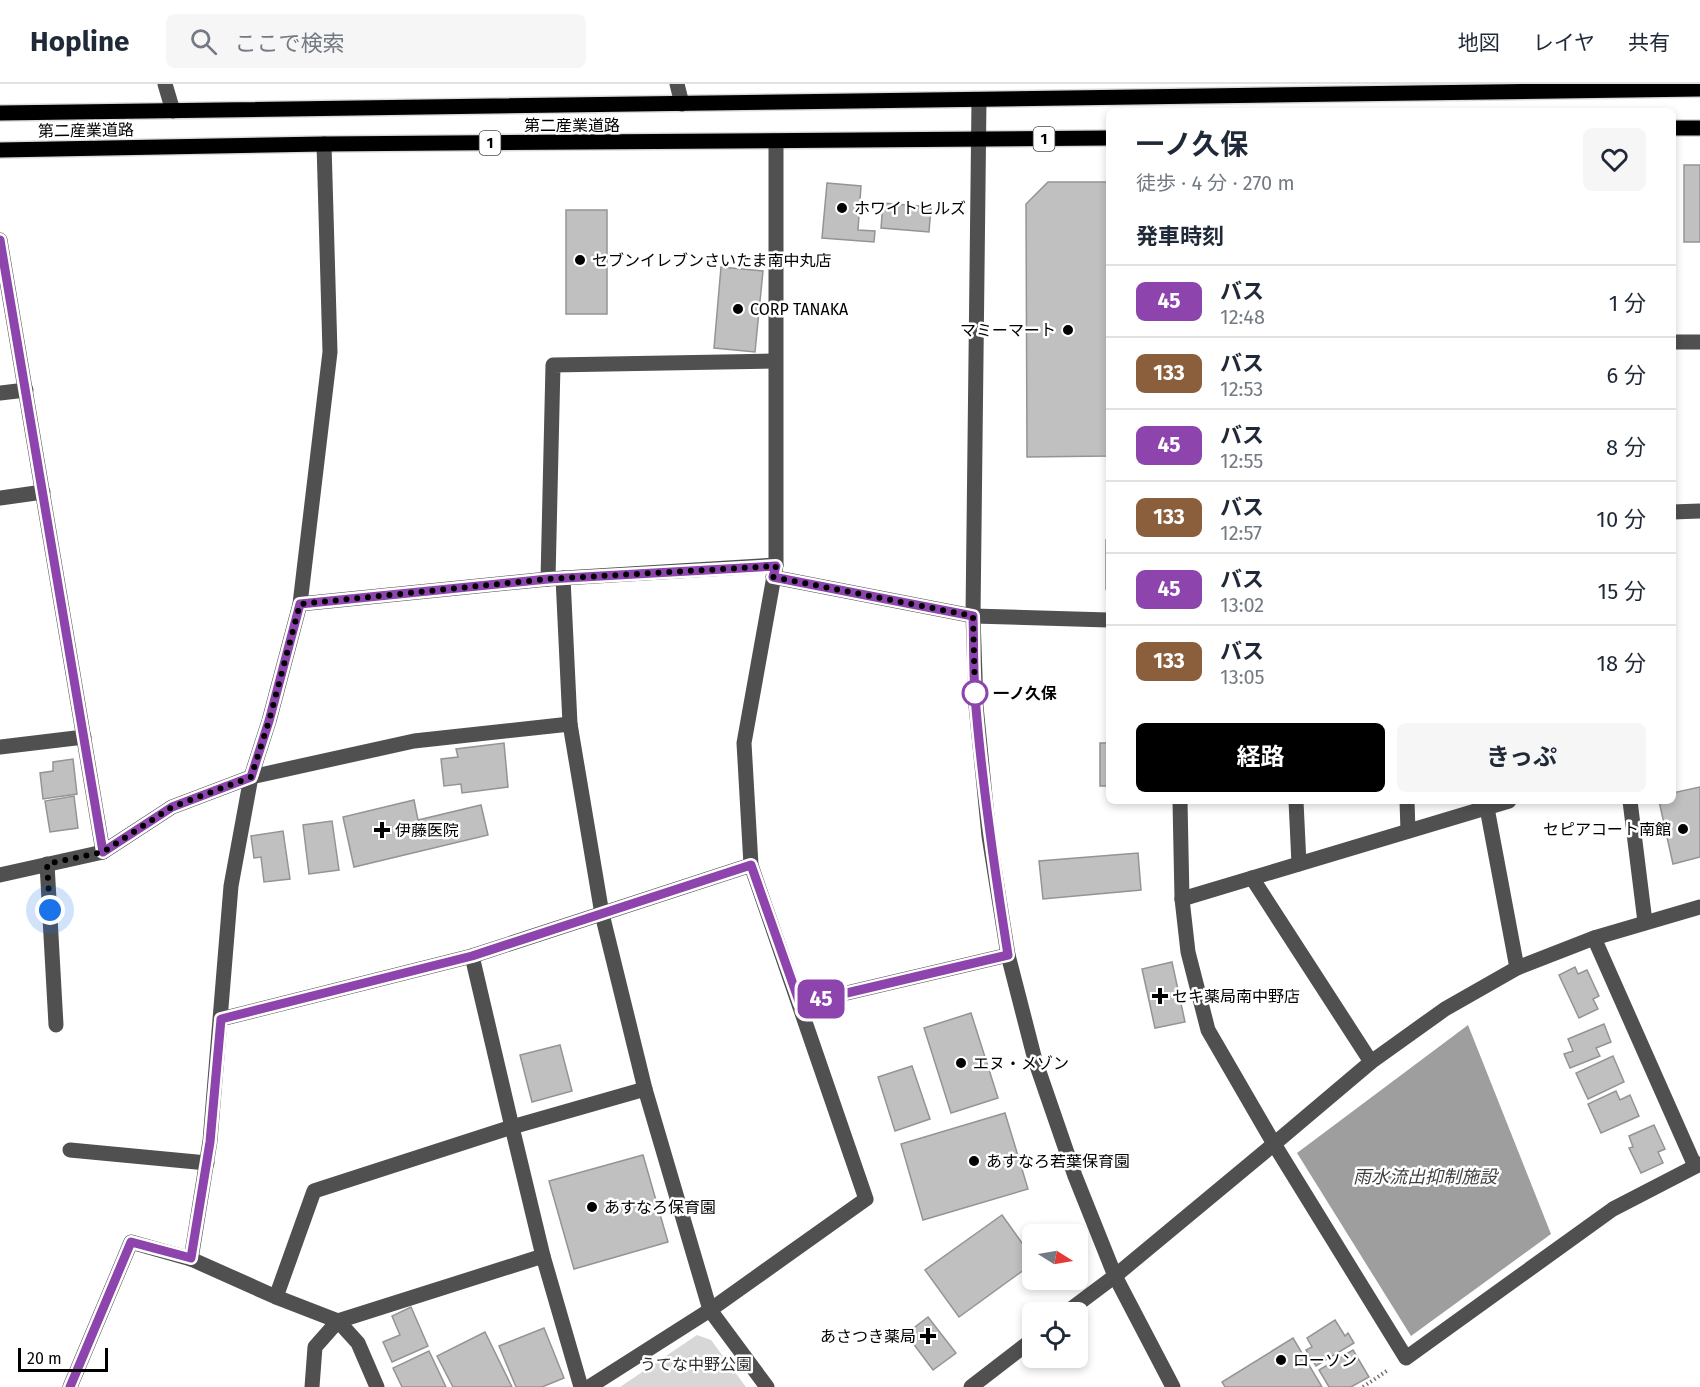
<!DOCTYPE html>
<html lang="ja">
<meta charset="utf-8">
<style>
:root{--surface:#fff;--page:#f6f6f7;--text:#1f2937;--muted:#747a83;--line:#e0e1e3;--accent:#000}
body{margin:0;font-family:"Fira Sans","Noto Sans JP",sans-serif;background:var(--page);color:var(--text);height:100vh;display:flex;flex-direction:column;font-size:22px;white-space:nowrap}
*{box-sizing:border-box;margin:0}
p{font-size:20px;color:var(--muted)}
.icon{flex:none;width:33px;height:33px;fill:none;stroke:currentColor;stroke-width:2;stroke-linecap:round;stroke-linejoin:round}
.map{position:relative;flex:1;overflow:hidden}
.side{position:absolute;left:1106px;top:24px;width:570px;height:696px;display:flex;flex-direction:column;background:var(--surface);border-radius:9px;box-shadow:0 3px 9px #0003}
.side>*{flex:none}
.badge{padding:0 12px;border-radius:9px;font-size:21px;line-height:39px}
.needle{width:39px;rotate:101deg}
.controls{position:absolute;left:1022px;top:1140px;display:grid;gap:12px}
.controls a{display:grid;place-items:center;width:66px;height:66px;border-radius:9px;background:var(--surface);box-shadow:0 3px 9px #0003;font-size:30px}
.scale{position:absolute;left:18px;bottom:15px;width:90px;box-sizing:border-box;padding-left:6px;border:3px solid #000;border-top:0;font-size:16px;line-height:21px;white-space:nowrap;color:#000;-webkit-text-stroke:4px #fff;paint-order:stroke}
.you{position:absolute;width:30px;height:30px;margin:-15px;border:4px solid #fff;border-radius:50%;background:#1a73e8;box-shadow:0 0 0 9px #1a73e833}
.map>.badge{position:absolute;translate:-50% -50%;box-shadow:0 0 0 3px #fff}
h2{padding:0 30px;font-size:22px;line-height:54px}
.round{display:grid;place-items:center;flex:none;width:63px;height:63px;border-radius:9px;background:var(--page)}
.summary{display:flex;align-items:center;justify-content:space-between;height:102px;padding:0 30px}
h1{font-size:28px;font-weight:700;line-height:45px}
.action{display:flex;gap:12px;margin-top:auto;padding:12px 30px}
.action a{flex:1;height:69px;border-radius:9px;background:var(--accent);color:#fff;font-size:24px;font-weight:700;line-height:69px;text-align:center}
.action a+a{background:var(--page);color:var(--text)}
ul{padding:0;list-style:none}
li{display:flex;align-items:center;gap:18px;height:72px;padding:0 30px;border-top:2px solid var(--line)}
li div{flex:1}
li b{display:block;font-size:22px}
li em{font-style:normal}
li .badge{min-width:66px;font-weight:700;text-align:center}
header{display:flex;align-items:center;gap:36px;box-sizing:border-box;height:84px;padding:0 30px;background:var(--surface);border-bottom:2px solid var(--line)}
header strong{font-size:28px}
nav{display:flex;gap:33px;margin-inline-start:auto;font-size:21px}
.search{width:420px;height:54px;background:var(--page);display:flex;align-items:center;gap:15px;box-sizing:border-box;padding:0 21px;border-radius:9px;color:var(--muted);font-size:22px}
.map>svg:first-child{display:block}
</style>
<header>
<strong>Hopline</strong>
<div class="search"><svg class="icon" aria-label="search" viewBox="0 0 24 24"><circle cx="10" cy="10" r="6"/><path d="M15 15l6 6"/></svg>ここで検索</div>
<nav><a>地図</a><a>レイヤ</a><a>共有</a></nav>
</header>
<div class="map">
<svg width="1700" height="1303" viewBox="0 0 1700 1303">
<rect width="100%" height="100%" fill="#fff"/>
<polygon fill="#d7d7d7" points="697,1251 711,1256 746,1303 620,1303"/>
<polygon fill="#9e9e9e" points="1468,941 1551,1150 1411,1252 1297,1069"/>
<g fill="#c0c0c0" stroke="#949494" stroke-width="1.5">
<rect x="1684" y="81" width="16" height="77"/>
<polygon points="1048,98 1108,98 1108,372 1027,373 1026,120"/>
<polygon points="827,99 861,102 858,146 875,147 874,158 822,154"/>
<polygon points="883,119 931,123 929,148 881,144"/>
<rect x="566" y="126" width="41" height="104"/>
<polygon points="721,183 763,187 755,268 714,264"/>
<polygon points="1106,456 1108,456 1108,504 1106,505"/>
<polygon points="504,659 508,703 462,709 461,700 444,702 441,675 458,673 456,665"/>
<rect x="1100" y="659" width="8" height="43"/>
<polygon points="73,675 77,710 43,715 40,689 53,687 53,678"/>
<polygon points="1700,703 1700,773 1673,780 1659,717 1672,717 1672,709"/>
<polygon points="74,712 78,744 50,748 45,717"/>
<polygon points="414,716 418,736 481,721 488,751 354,783 343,733"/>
<polygon points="332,737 339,786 309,790 303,741"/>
<polygon points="283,747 290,795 264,798 261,773 254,774 251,752"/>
<polygon points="1138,769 1141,806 1043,815 1039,777"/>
<polygon points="1172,878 1185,938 1155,944 1142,885"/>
<polygon points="1575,883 1578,890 1587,886 1599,912 1593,915 1598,925 1579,934 1559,891"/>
<polygon points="971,929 998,1014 951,1029 924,944"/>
<polygon points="1604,940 1611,958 1596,964 1600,972 1570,984 1564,970 1573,967 1568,955"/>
<polygon points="560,961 572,1007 532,1018 520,971"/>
<polygon points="1613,972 1624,998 1588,1015 1576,989"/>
<polygon points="912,982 930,1035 895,1047 878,993"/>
<polygon points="1616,1007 1620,1016 1630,1011 1639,1032 1601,1049 1588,1020"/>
<polygon points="1005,1029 1028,1105 923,1136 901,1060"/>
<polygon points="1654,1041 1665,1065 1658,1068 1663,1079 1641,1089 1629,1064 1633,1063 1629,1052"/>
<polygon points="643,1071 668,1158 574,1185 549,1097"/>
<polygon points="1002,1131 1032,1173 1032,1180 959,1233 925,1186"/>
<polygon points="411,1223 428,1262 392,1278 383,1258 400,1251 392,1232"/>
<polygon points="928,1233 956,1269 933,1286 906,1250"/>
<polygon points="1335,1236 1345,1252 1348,1249 1354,1259 1316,1282 1306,1266 1312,1263 1307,1254"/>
<polygon points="544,1244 564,1294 542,1303 516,1303 499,1262"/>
<polygon points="485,1248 512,1303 453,1303 437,1272"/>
<polygon points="1293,1254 1322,1303 1225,1303 1222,1298"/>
<polygon points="1353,1266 1369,1293 1351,1303 1329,1303 1319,1286"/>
<polygon points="429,1267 446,1303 402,1303 393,1284"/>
</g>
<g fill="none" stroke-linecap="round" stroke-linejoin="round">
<g stroke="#dbdbdb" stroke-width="18">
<g id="major">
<polyline points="0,29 1700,5"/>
<polyline points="1672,44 1700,44"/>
<polyline points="0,66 324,60 1108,54"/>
</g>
</g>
<polyline stroke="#727272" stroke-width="4" stroke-dasharray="1.5 3" stroke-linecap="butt" points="1363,1303 1388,1286"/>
<g stroke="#505050" stroke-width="15">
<polyline points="165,0 173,27"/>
<polyline points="677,0 682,20"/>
<polyline points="979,16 973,532 976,622 989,752 1008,871 1035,976 1075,1092 1115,1192 1173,1303"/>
<polyline points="0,156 103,768"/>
<polyline points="1672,258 1700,258"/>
<polyline points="0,309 26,306"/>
<polyline points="0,414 43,408"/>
<polyline points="1672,428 1700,427"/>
<polyline points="773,493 973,532 1108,536"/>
<polyline points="548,495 553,281 775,277"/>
<polyline points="300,520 548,495 776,481"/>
<polyline points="0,663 84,653"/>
<polyline points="1180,717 1182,815 1188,868 1208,946 1274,1060 1406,1274 1613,1125 1700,1080"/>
<polyline points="1296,717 1299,780"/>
<polyline points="1407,717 1408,747"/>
<polyline points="1630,717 1645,838"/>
<polyline points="1487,724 1517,884"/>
<polyline points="47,780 56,941"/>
<polyline points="0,791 103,768 172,723 251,693 414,657 570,640"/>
<polyline points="1252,794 1371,978"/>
<polyline points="1182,815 1509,717"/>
<polyline points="1594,854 1695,1082"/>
<polyline points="800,920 1008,871"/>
<polyline points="221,935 472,872 751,781"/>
<polyline points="645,1005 710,1226 767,1303"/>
<polyline points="70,1066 207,1079"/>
<polyline points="543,1172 581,1303"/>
<polyline points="191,1175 210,1057 231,802 251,693 269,637 300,520 330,268 324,60"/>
<polyline points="276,1213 338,1237 358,1259 377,1303"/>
<polyline points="1067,1228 1115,1192 1274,1060 1371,978 1445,925 1517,884 1594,854 1700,823"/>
<polyline points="70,1303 131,1158 191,1175 276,1213 314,1107 512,1043 472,872"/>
<polyline points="312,1303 315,1263 338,1237 543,1172 512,1043 645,1005 602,830 570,640 563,494"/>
<polyline points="589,1303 710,1226 866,1115 751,781 744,659 776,481 776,58"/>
<polyline points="971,1303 1032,1256"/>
</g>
<use href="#major" stroke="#000" stroke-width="15"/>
</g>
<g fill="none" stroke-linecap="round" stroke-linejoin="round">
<g stroke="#fff" stroke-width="14">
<path id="line" d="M0,156L103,768L172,723L251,693L269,637L300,520L548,495L776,482L773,493L973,532C974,563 973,594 976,624C983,707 995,789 1008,871L800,920L751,781L472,872L221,935L210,1058L191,1174L131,1158L70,1303"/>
</g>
<use href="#line" stroke="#8e44ad" stroke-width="9"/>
<polyline stroke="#000" stroke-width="6" stroke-dasharray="0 10.8" points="50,826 47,780 103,768 172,723 251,693 269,637 300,520 548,495 776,482 773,493 973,532 975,609"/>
</g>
<g fill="#000" stroke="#fff" stroke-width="2">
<circle cx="842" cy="124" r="6"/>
<circle cx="580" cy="176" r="6"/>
<circle cx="738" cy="225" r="6"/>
<circle cx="1068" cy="246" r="6"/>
<circle cx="1683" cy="745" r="6"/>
<path d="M379 737h6v6h6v6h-6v6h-6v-6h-6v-6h6z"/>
<path d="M1157 903h6v6h6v6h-6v6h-6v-6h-6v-6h6z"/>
<circle cx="961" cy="979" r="6"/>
<circle cx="974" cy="1077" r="6"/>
<circle cx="592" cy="1123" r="6"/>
<path d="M925 1243h6v6h6v6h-6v6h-6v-6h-6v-6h6z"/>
<circle cx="1281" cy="1276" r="6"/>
</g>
<circle fill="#fff" stroke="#8e44ad" stroke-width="3" cx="975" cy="609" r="12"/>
<g text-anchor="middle" stroke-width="5" stroke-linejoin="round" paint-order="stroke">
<g fill="#fff" stroke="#4c4c4c" stroke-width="1.5">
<rect x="1033.5" y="43" width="21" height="24" rx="4.5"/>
<rect x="479.5" y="47" width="21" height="24" rx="4.5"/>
</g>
<g font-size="15" font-weight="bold" fill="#000">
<text x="1044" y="60">1</text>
<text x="490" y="64">1</text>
</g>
<g font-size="16" fill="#000" stroke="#fff">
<text x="572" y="47">第二産業道路</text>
<text transform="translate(86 46) rotate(-1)" y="6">第二産業道路</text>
</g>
<g font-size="16" fill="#000" stroke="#fff" text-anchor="start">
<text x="854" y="130">ホワイトヒルズ</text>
<text x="592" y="182">セブンイレブンさいたま南中丸店</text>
<text x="750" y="231">CORP TANAKA</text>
<text x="1056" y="252" text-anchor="end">マミーマート</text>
<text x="1671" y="751" text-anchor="end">セピアコート南館</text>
<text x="395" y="752">伊藤医院</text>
<text x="1172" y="918">セキ薬局南中野店</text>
<text x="973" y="985">エヌ・メゾン</text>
<text x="986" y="1083">あすなろ若葉保育園</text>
<text x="604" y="1129">あすなろ保育園</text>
<text x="916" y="1258" text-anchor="end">あさつき薬局</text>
<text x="1293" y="1282">ローソン</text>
</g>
<g font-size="16" font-weight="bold" fill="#000" stroke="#fff" text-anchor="start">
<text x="993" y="615">一ノ久保</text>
</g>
<g font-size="16" fill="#2e2e2e" stroke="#fff">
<text x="696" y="1286">うてな中野公園</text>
</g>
<g font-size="18" font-style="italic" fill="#3f3f3f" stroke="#fff">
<text x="1425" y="1099">雨水流出抑制施設</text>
</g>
</g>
</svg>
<div class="controls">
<a><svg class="needle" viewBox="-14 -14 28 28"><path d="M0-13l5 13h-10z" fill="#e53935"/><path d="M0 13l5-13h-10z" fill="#747a83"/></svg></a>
<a><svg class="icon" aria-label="locate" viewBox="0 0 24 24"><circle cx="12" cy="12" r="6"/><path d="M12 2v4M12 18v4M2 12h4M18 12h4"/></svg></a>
</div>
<div class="scale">20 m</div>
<div class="you" style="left:50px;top:826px"></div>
<b class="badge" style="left:821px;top:915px;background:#8e44ad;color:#fff">45</b>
<section class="side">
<div class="summary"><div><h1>一ノ久保</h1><p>徒歩 · 4 分 · 270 m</p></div><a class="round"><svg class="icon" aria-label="heart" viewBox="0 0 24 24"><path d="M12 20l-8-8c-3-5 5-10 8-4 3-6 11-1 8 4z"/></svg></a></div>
<h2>発車時刻</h2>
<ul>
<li><span class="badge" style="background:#8e44ad;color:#fff">45</span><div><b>バス</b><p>12:48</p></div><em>1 分</em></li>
<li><span class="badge" style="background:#8b5e3c;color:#fff">133</span><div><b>バス</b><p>12:53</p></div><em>6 分</em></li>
<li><span class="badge" style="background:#8e44ad;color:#fff">45</span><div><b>バス</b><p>12:55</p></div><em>8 分</em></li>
<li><span class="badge" style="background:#8b5e3c;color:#fff">133</span><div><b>バス</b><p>12:57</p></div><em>10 分</em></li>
<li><span class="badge" style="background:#8e44ad;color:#fff">45</span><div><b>バス</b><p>13:02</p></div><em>15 分</em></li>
<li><span class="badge" style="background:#8b5e3c;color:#fff">133</span><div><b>バス</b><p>13:05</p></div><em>18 分</em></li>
</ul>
<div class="action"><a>経路</a><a>きっぷ</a></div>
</section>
</div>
